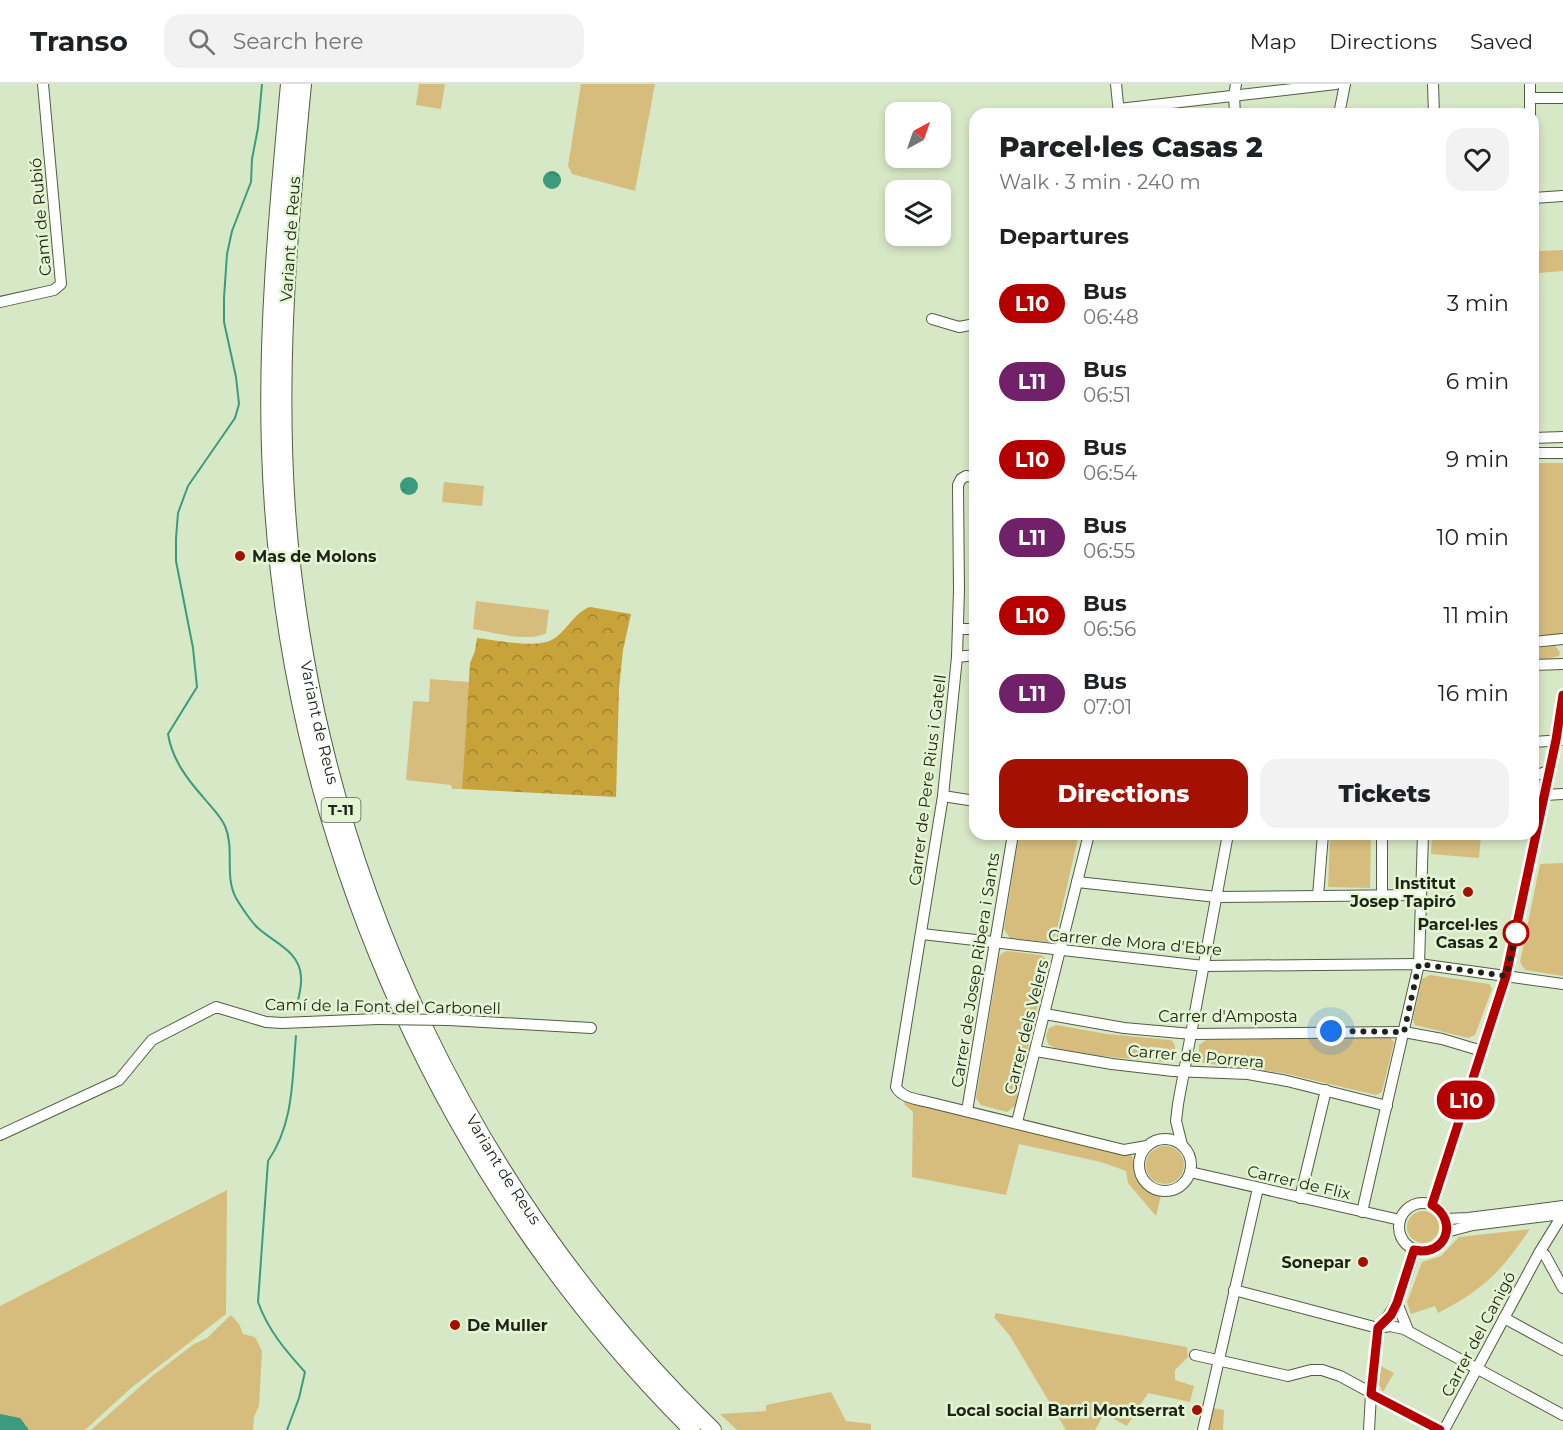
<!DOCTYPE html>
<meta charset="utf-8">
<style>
:root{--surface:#fff;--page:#f2f2f2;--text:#202124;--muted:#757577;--line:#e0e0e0;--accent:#a41002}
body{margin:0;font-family:Montserrat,sans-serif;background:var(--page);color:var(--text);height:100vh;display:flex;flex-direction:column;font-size:22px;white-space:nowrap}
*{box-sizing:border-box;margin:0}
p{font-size:20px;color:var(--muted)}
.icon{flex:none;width:33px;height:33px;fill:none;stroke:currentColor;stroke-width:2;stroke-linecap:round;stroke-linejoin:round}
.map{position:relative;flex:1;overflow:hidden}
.drawer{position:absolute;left:969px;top:24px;width:570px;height:732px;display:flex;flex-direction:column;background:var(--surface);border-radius:18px;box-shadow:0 3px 9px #0003}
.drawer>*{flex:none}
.badge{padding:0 12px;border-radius:20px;font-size:21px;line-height:39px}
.needle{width:39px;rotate:40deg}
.fabs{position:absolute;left:885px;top:18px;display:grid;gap:12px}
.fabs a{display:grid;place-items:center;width:66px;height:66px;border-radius:12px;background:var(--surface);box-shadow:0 3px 9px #0003;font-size:30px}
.you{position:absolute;width:30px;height:30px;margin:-15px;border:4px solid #fff;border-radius:50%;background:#1a73e8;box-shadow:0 0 0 9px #1a73e833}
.map>.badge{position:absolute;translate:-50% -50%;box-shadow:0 0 0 3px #fff}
h2{padding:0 30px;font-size:22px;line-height:54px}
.round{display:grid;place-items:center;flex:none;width:63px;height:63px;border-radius:18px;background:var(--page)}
.overview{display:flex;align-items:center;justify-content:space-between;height:102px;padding:0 30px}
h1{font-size:28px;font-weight:800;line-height:45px}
.primary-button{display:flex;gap:12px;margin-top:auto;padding:12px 30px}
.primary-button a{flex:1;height:69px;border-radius:18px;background:var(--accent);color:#fff;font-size:24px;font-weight:800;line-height:69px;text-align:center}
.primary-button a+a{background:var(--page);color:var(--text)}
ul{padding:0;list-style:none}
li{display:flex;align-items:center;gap:18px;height:78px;padding:0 30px}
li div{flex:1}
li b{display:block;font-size:22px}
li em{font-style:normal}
li .badge{min-width:66px;font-weight:700;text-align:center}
header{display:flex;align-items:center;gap:36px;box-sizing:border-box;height:84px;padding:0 30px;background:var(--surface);border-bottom:2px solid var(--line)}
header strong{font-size:28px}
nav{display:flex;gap:33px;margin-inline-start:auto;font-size:21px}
.search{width:420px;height:54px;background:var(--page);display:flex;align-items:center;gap:15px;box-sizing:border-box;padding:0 21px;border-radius:18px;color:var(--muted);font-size:22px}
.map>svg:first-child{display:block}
</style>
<header>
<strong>Transo</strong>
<div class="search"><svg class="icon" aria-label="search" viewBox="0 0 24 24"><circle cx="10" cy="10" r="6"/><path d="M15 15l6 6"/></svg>Search here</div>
<nav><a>Map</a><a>Directions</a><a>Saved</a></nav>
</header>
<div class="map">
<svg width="1563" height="1346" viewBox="0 0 1563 1346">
<defs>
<pattern id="forest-crowns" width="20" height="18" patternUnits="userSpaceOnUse" patternTransform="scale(1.5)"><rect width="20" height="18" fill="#c8a339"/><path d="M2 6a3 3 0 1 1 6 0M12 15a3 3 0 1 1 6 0" fill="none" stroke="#a2842f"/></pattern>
<pattern id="water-ripples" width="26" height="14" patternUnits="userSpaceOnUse" patternTransform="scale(1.5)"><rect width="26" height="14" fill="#3a9c7d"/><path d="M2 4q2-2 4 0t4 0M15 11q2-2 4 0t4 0" fill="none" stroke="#307f65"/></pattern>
</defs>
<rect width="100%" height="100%" fill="#d7e8c6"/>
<g fill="#d6bd7e">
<polygon points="419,0 445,0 441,25 416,21"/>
<polygon points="581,0 655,0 635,107 572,90 568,82"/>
<polygon points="1563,166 1563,187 1539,189 1538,167"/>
<polygon points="1540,379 1563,379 1563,548 1560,551 1533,553 1538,382"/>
<polygon points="444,398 484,402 482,422 442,418"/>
<path d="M476,517L549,526L546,549C529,559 492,548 473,545Z"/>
<polygon points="1555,562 1560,568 1559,572 1542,576 1536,572 1536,567 1542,563"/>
<polygon points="430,595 469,598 462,705 452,705 451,701 406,696 413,617 429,618"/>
<polygon points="1019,750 1079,750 1056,850 1052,856 1047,858 1010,854 1004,845"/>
<polygon points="1330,750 1371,750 1370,804 1328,803"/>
<polygon points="1432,750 1481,751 1479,774 1431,770"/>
<polygon points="1563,779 1563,892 1525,886 1520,878 1540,780"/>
<polygon points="1007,867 1041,871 1046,875 1047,879 1015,1022 1007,1028 981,1021 976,1014 999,873 1002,869"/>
<polygon points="1430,891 1489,900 1492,905 1475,951 1468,954 1415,941 1413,935 1422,895"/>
<path d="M1056,941L1107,950L1171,956C1178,962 1175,969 1172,976L1166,978L1101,972L1055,964L1048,960L1046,952L1049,944Z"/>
<polygon points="1387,953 1391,954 1394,958 1382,1008 1376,1011 1283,989 1203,979 1199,974 1199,961 1206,956"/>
<path d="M905,1016L1131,1071C1135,1077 1135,1080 1136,1086C1139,1100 1149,1107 1161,1112L1156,1132L1128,1099L1126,1087L1101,1078L1019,1060L1006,1111L912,1093L913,1028L904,1020Z"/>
<circle cx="1165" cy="1081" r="19"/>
<polygon points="227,1106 226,1230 131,1304 85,1346 0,1346 0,1222"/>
<circle cx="1423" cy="1143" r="16"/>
<path d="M1530,1145C1501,1188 1484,1205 1438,1229L1435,1222L1411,1230L1407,1218L1422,1178L1441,1172L1459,1153Z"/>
<polygon points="996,1229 1187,1263 1188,1273 1175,1286 1175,1296 1194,1302 1190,1318 1148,1309 1127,1342 1104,1330 1095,1346 1066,1346 1010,1252 994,1233"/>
<polygon points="231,1231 239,1240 243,1250 255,1253 262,1267 259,1322 254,1333 253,1346 91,1346 151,1293 194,1260 207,1254"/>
<polygon points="1379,1281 1394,1289 1383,1308 1377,1297"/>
<polygon points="831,1308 846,1337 871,1340 871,1346 737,1346 720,1330 766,1327 766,1321"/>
<polygon points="1213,1324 1224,1326 1223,1346 1208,1346"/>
</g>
<path fill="url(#forest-crowns)" d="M590,523L631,530L623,566L619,605L616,713L462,705L470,579L475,567L477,554C497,556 538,566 555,554C568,545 575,528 590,523Z"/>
<g fill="url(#water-ripples)">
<circle cx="552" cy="96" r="9"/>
<circle cx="409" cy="402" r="9"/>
<polygon points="0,1330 20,1334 29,1346 0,1346"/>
</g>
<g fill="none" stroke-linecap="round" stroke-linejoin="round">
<g stroke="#3a9c7d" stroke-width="2">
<path d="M262,0L258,44L252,75L251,98L232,147L227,170L224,214V238L236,293L239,320L235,334L188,402L178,429L176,454V477L193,564L197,603L168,650C172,675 187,695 203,713C211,723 220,731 225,742C235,765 224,792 236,814C240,821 252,839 258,844C274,859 300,867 301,893C302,904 298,915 296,925"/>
<path d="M287,1346L299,1314L305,1288C285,1266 268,1246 258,1218L268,1077C294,1039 292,996 296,952"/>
</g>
<g stroke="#505e41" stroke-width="12">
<g id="minor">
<polyline points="1116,0 1119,30"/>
<polyline points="1433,0 1434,30"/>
<polyline points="1530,14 1563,14"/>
<polyline points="1119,25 1336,0"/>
<polyline points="1235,30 1234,12 1236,0"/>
<polyline points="1339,30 1345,0"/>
<polyline points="1530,30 1530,0"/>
<polyline points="1533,114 1563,112"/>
<polyline points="0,218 54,206 61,200 43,0"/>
<polyline points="932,235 959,243 975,240"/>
<polyline points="1533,354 1563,353"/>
<polyline points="1533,369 1563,369"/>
<path d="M975,393L966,392L961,395L958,401L959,506L957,573L943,712L896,1003C902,1014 916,1015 928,1018L1124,1066L1147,1062"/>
<polyline points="958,545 975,545"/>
<polyline points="1533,558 1563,555"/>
<polyline points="957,573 975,571"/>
<polyline points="1533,581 1563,580"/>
<polyline points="1533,658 1563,656"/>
<polyline points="1533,692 1549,687"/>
<polyline points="1544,711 1563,710"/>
<polyline points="943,712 975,717"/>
<polyline points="1382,750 1382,811"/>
<polyline points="1077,798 1217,813 1421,811"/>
<polyline points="1318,812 1323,750"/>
<polyline points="922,850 1204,882 1419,880 1563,900"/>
<polyline points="1045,930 1124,944 1192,950 1404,948 1442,955 1482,967"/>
<polyline points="449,936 591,944"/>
<polyline points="1036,967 1112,980 1173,987 1248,990 1287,997 1387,1022"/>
<polyline points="967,1027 1013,750"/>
<polyline points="1017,1038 1089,750"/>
<polyline points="0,1051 119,996 152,956 216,923 266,938 282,939 378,935"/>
<circle cx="1165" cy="1081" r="26"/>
<polyline points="1182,1061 1176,1037 1178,1020 1228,750"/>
<polyline points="1190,1088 1400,1136"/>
<polyline points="1300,1114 1326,1006"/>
<circle cx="1423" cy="1143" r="24"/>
<polyline points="1432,1121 1506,892 1556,656 1563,611"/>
<polyline points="1362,1128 1419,880 1423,750"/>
<polyline points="1445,1135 1468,1134 1563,1122"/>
<polyline points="1446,1148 1473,1141 1563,1130"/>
<polyline points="1539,1169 1545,1171 1563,1204"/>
<polyline points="1234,1206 1378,1244 1390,1242 1404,1245 1563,1331"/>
<polyline points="1397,1219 1408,1246"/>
<polyline points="1504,1234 1563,1266"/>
<path d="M1378,1244C1401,1220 1405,1196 1415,1166"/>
<polyline points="1195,1271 1288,1292 1311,1286 1322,1286 1340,1292 1440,1346"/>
<polyline points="1203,1346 1258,1104"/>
<polyline points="1369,1346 1371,1310 1378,1244"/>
<polyline points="1444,1346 1539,1169 1563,1130"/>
</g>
</g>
<g stroke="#505e41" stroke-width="18">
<g id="highway">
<path d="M289,0C278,122 266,244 270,366C282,733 432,1086 692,1346"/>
<path id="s1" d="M303,0C288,153 275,309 290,462C324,798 471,1110 713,1346"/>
</g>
</g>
<use href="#minor" stroke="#fff" stroke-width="10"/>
<use href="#highway" stroke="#fff" stroke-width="16"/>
<g stroke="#505e41" stroke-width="12" stroke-linecap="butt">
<polyline id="minor-bridge" points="378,935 449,936"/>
</g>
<use href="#minor-bridge" stroke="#fff" stroke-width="10"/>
</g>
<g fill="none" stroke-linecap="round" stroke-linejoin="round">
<g stroke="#fff" stroke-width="14">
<path id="line" d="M1440,1346L1371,1310L1378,1244L1391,1231L1397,1219L1414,1166C1446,1173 1459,1137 1432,1121L1506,892L1556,656L1563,611"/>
</g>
<use href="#line" stroke="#b50000" stroke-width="9"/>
<polyline stroke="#1d2317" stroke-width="6" stroke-dasharray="0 10.8" points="1331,947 1404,948 1419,880 1506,892 1516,849"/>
</g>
<g fill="#a41002" stroke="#e4f5d3" stroke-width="2">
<circle cx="240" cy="472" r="6"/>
<circle cx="1468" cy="808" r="6"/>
<circle cx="1363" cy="1178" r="6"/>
<circle cx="455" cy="1241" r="6"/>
<circle cx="1197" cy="1326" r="6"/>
</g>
<circle fill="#fff" stroke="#b50000" stroke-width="3" cx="1516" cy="849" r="12"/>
<g text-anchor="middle" stroke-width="5" stroke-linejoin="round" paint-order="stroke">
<rect fill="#e4f5d3" stroke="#59624f" stroke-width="1.5" x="321.5" y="714" width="39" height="24" rx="4.5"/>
<g font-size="15" font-weight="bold" fill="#1d2317">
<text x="341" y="731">T-11</text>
</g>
<g font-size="16" fill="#1d2317" stroke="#e4f5d3">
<text transform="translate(40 133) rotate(-95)" y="6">Camí de Rubió</text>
<text transform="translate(290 155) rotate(-86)" y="6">Variant de Reus</text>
<text dy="6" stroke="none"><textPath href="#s1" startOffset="642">Variant de Reus</textPath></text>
<text transform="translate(927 696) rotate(-83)" y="6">Carrer de Pere Rius i Gatell</text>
<text transform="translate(1135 858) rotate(5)" y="6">Carrer de Mora d'Ebre</text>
<text transform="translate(975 886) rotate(-81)" y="6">Carrer de Josep Ribera i Sants</text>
<text transform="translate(383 922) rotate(1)" y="6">Camí de la Font del Carbonell</text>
<text x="1228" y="938">Carrer d'Amposta</text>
<text transform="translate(1026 943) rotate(-76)" y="6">Carrer dels Velers</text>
<text transform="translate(1196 972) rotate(5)" y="6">Carrer de Porrera</text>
<text dy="6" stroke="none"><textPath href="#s1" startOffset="1128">Variant de Reus</textPath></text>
<text transform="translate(1299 1098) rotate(13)" y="6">Carrer de Flix</text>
<text transform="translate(1478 1250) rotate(-62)" y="6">Carrer del Canigó</text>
</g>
<g font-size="16" font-weight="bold" fill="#1d2317" stroke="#e4f5d3" text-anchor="end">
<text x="252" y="478" text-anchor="start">Mas de Molons</text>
<text x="1456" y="805">Institut<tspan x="1456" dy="18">Josep Tapiró</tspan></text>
<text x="1351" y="1184">Sonepar</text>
<text x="467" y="1247" text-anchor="start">De Muller</text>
<text x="1185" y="1332">Local social Barri Montserrat</text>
</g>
<g font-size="16" font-weight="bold" fill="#1d2317" stroke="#e4f5d3" text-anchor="end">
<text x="1498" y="846">Parcel·les<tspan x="1498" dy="18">Casas 2</tspan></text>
</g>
</g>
</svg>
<div class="fabs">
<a><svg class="needle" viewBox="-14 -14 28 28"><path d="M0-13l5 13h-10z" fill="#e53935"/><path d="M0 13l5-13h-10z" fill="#757577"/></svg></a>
<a><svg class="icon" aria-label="layers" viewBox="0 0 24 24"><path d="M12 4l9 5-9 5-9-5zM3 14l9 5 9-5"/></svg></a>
</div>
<div class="you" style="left:1331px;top:947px"></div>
<b class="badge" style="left:1466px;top:1016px;background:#b50000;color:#fff">L10</b>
<section class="drawer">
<div class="overview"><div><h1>Parcel·les Casas 2</h1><p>Walk · 3 min · 240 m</p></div><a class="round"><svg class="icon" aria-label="heart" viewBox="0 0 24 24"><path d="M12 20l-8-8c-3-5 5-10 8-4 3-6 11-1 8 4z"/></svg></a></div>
<h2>Departures</h2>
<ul>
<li><span class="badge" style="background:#b50000;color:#fff">L10</span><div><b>Bus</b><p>06:48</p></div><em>3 min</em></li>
<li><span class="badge" style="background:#71206a;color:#fff">L11</span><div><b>Bus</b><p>06:51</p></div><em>6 min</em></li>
<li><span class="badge" style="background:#b50000;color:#fff">L10</span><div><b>Bus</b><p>06:54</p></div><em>9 min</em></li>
<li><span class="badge" style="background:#71206a;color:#fff">L11</span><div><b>Bus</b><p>06:55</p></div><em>10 min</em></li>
<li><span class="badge" style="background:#b50000;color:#fff">L10</span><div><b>Bus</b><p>06:56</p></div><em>11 min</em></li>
<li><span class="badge" style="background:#71206a;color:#fff">L11</span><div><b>Bus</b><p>07:01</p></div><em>16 min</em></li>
</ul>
<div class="primary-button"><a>Directions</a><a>Tickets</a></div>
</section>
</div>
